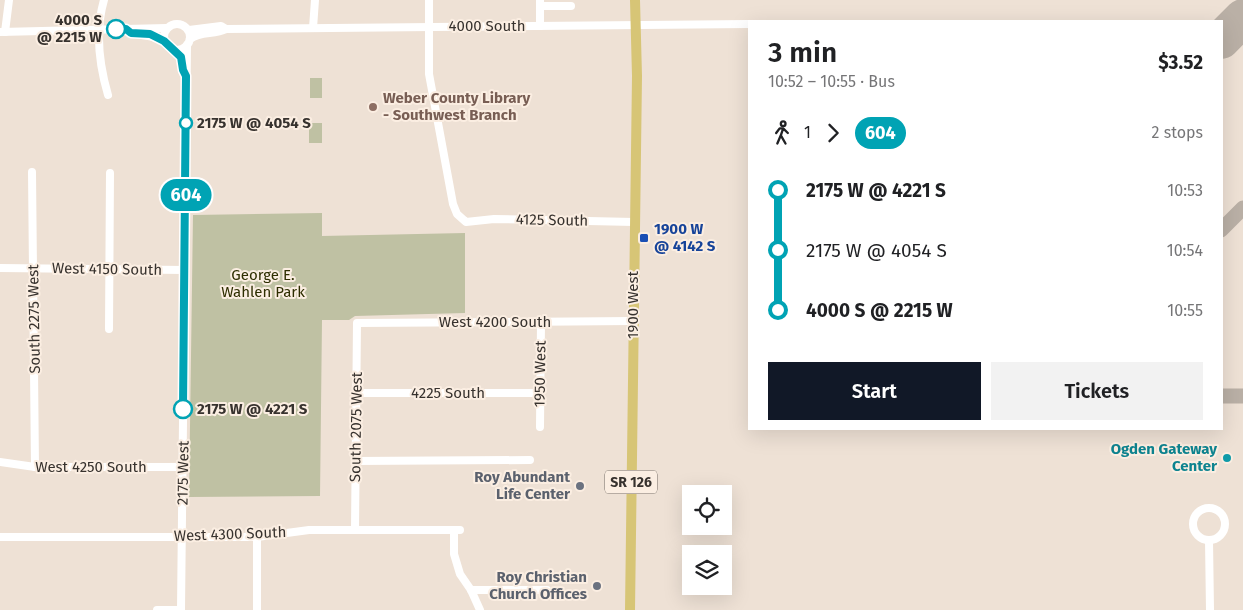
<!DOCTYPE html>
<meta charset="utf-8">
<style>
:root{--surface:#fff;--page:#f2f2f2;--text:#202124;--muted:#757577;--accent:#111827}
body{margin:0;font-family:"Fira Sans",sans-serif;background:var(--page);color:var(--text);height:100vh;display:flex;flex-direction:column;font-size:19px;white-space:nowrap}
*{box-sizing:border-box;margin:0}
p{font-size:16px;color:var(--muted)}
.icon{flex:none;width:28px;height:28px;fill:none;stroke:currentColor;stroke-width:2;stroke-linecap:round;stroke-linejoin:round}
.map{position:relative;flex:1;overflow:hidden}
.panel{position:absolute;left:748px;top:20px;width:475px;height:410px;display:flex;flex-direction:column;background:var(--surface);border-radius:0px;box-shadow:0 5px 20px #0002}
.panel>*{flex:none}
.badge{padding:0 10px;border-radius:16px;font-size:18px;line-height:32px}
.fabs{position:absolute;left:682px;top:485px;display:grid;gap:10px}
.fabs a{display:grid;place-items:center;width:50px;height:50px;border-radius:0px;background:var(--surface);box-shadow:0 5px 20px #0002;font-size:25px}
.map>.badge{position:absolute;translate:-50% -50%;box-shadow:0 0 0 2px #fff}
.legs{display:flex;align-items:center;gap:8px;height:55px;padding:0 20px;font-size:16px}
.legs p{margin-inline-start:auto}
.head{display:flex;align-items:center;justify-content:space-between;height:85px;padding:0 20px}
h1{font-size:28px;font-weight:600;line-height:38px}
.primary-button{display:flex;gap:10px;margin-top:auto;padding:10px 20px}
.primary-button a{flex:1;height:58px;border-radius:0px;background:var(--accent);color:#fff;font-size:20px;font-weight:600;line-height:58px;text-align:center}
.primary-button a+a{background:var(--page);color:var(--text)}
ul{padding:0 20px;list-style:none}
li{display:flex;align-items:center;gap:18px;height:60px;font-size:19px}
li i{display:grid;place-items:center;width:8px;height:100%;margin:0 6px;background:currentColor}
li i::after{content:'';width:12px;height:12px;margin:-6px;border:4px solid;border-radius:50%;background:var(--surface)}
li p{margin-inline-start:auto}
li:first-child i{background:linear-gradient(#0000 50%,currentColor 0)}
li:last-child i{background:linear-gradient(currentColor 50%,#0000 0)}
.map>svg:first-child{display:block}
</style>
<div class="map">
<svg width="1243" height="610" viewBox="0 0 1243 610">
<rect width="100%" height="100%" fill="#eee1d5"/>
<g fill="#bfc1a3">
<rect x="310" y="78" width="12" height="20"/>
<rect x="309" y="123" width="13" height="20"/>
<polygon points="322,213 322,236 465,233 465,313 355,316 349,320 322,320 320,496 189,497 193,215"/>
</g>
<g fill="none" stroke-linecap="round" stroke-linejoin="round">
<g stroke="#bab0a6" stroke-width="15">
<polyline points="1221,230 1243,208"/>
<polyline points="1221,396 1243,396"/>
</g>
<polyline stroke="#bab0a6" stroke-width="38" points="1221,40 1243,18"/>
<g stroke="#fff" stroke-width="8">
<path d="M104,0C95,31 99,64 108,95"/>
<polyline points="429,0 429,74 453,204 457,214 466,222 494,219 634,222"/>
<polyline points="540,6 571,6"/>
<circle cx="177" cy="37" r="13"/>
<polyline points="540,26 540,0"/>
<polyline points="313,28 315,0"/>
<path d="M126,29C135,37 152,34 164,41"/>
<polyline points="189,30 221,26 226,29"/>
<polyline points="0,32 167,28"/>
<polyline points="5,32 9,0"/>
<path d="M190,39C201,31 214,35 226,29L749,24"/>
<path d="M175,50C183,58 181,67 186,76"/>
<polyline points="32,172 35,467"/>
<polyline points="0,268 185,270"/>
<polyline points="109,329 110,173"/>
<polyline points="356,393 540,393"/>
<polyline points="540,427 541,322"/>
<polyline points="355,461 530,460"/>
<polyline points="0,462 35,467 183,467"/>
<circle cx="1209" cy="524" r="16"/>
<polyline points="355,530 357,323 633,321"/>
<polyline points="454,530 454,554 460,574 471,590 480,610"/>
<polyline points="0,537 257,537 309,530 460,530"/>
<polyline points="1209,540 1210,610"/>
<polyline points="471,590 547,590"/>
<polyline points="157,610 181,610"/>
<polyline points="181,610 187,45"/>
<polyline points="257,610 257,537"/>
</g>
<polyline stroke="#d7c576" stroke-width="10" points="630,610 637,76 635,0"/>
</g>
<g fill="none" stroke-linecap="round" stroke-linejoin="round">
<g stroke="#fff" stroke-width="11">
<polyline id="line-1" points="116,29 126,29 131,33 150,34 164,41 181,57 183,70 186,76 183,409"/>
</g>
<use href="#line-1" stroke="#00a3b4" stroke-width="8"/>
</g>
<g fill="#fff" stroke="#00a3b4" stroke-width="2.5">
<circle cx="116" cy="29" r="9"/>
<circle cx="186" cy="123" r="6"/>
<circle cx="183" cy="409" r="9"/>
</g>
<circle fill="#8d6e63" stroke="#fbeee2" stroke-width="2" cx="373" cy="107" r="5"/>
<rect fill="#1a4fb4" stroke="#fbeee2" stroke-width="2" x="639" y="233" width="10" height="10" rx="2.5"/>
<circle fill="#0f9aa8" stroke="#fbeee2" stroke-width="2" cx="1227" cy="458" r="5"/>
<g fill="#6b7280" stroke="#fbeee2" stroke-width="2">
<circle cx="580" cy="486" r="5"/>
<circle cx="597" cy="586" r="5"/>
</g>
<g text-anchor="middle" stroke-width="4" stroke-linejoin="round" paint-order="stroke">
<rect fill="#fbeee2" stroke="#726a64" stroke-width="1" x="605" y="470.5" width="52" height="23" rx="4"/>
<g font-size="14" font-weight="bold" fill="#37322e">
<text x="631" y="487">SR 126</text>
</g>
<g font-size="15" font-weight="bold" fill="#37322e" stroke="#fbeee2" text-anchor="start">
<text x="102" y="25" text-anchor="end">4000 S<tspan x="102" dy="17">@ 2215 W</tspan></text>
<text x="197" y="128">2175 W @ 4054 S</text>
<text x="197" y="414">2175 W @ 4221 S</text>
</g>
<g font-size="15" fill="#37322e" stroke="#fbeee2">
<text x="487" y="31">4000 South</text>
<text transform="translate(552 220) rotate(1)" y="5">4125 South</text>
<text transform="translate(107 269) rotate(1)" y="5">West 4150 South</text>
<text transform="translate(633 305) rotate(-90)" y="5">1900 West</text>
<text transform="translate(34 319) rotate(-91)" y="5">South 2275 West</text>
<text x="495" y="327">West 4200 South</text>
<text transform="translate(540 374) rotate(-89)" y="5">1950 West</text>
<text x="448" y="398">4225 South</text>
<text transform="translate(356 427) rotate(-89)" y="5">South 2075 West</text>
<text x="91" y="472">West 4250 South</text>
<text transform="translate(183 473) rotate(-89)" y="5">2175 West</text>
<text transform="translate(230 534) rotate(-2)" y="5">West 4300 South</text>
</g>
<g font-size="15" font-weight="bold" fill="#785e54" stroke="#fbeee2" text-anchor="start">
<text x="383" y="103">Weber County Library<tspan x="383" dy="17">- Southwest Branch</tspan></text>
</g>
<g font-size="15" font-weight="bold" fill="#164399" stroke="#fbeee2" text-anchor="start">
<text x="654" y="234">1900 W<tspan x="654" dy="17">@ 4142 S</tspan></text>
</g>
<g font-size="15" fill="#2e2e00" stroke="#fbeee2">
<text x="263" y="280">George E.<tspan x="263" dy="17">Wahlen Park</tspan></text>
</g>
<g font-size="15" font-weight="bold" fill="#0d838f" stroke="#fbeee2" text-anchor="end">
<text x="1217" y="454">Ogden Gateway<tspan x="1217" dy="17">Center</tspan></text>
</g>
<g font-size="15" font-weight="bold" fill="#5b616d" stroke="#fbeee2" text-anchor="end">
<text x="570" y="482">Roy Abundant<tspan x="570" dy="17">Life Center</tspan></text>
<text x="587" y="582">Roy Christian<tspan x="587" dy="17">Church Offices</tspan></text>
</g>
</g>
</svg>
<div class="fabs">
<a><svg class="icon" aria-label="locate" viewBox="0 0 24 24"><circle cx="12" cy="12" r="6"/><path d="M12 2v4M12 18v4M2 12h4M18 12h4"/></svg></a>
<a><svg class="icon" aria-label="layers" viewBox="0 0 24 24"><path d="M12 4l9 5-9 5-9-5zM3 14l9 5 9-5"/></svg></a>
</div>
<b class="badge" style="left:186px;top:195px;background:#00a3b4;color:#fff">604</b>
<section class="panel">
<div class="head"><div><h1>3 min</h1><p>10:52 – 10:55 · Bus</p></div><b>$3.52</b></div>
<div class="legs"><svg class="icon" aria-label="walk" viewBox="0 0 24 24"><circle cx="13" cy="4" r="2"/><path d="M13 8l-2 6 4 7M11 14l-3 7M7 12l3-4h3l4 4"/></svg>1<svg class="icon" aria-label="forward" viewBox="0 0 24 24"><path d="M9 5l7 7-7 7"/></svg><b class="badge" style="background:#00a3b4;color:#fff">604</b><p>2 stops</p></div>
<ul>
<li><i style="color:#00a3b4"></i><b>2175 W @ 4221 S</b><p>10:53</p></li>
<li><i style="color:#00a3b4"></i><span>2175 W @ 4054 S</span><p>10:54</p></li>
<li><i style="color:#00a3b4"></i><b>4000 S @ 2215 W</b><p>10:55</p></li>
</ul>
<div class="primary-button"><a>Start</a><a>Tickets</a></div>
</section>
</div>
